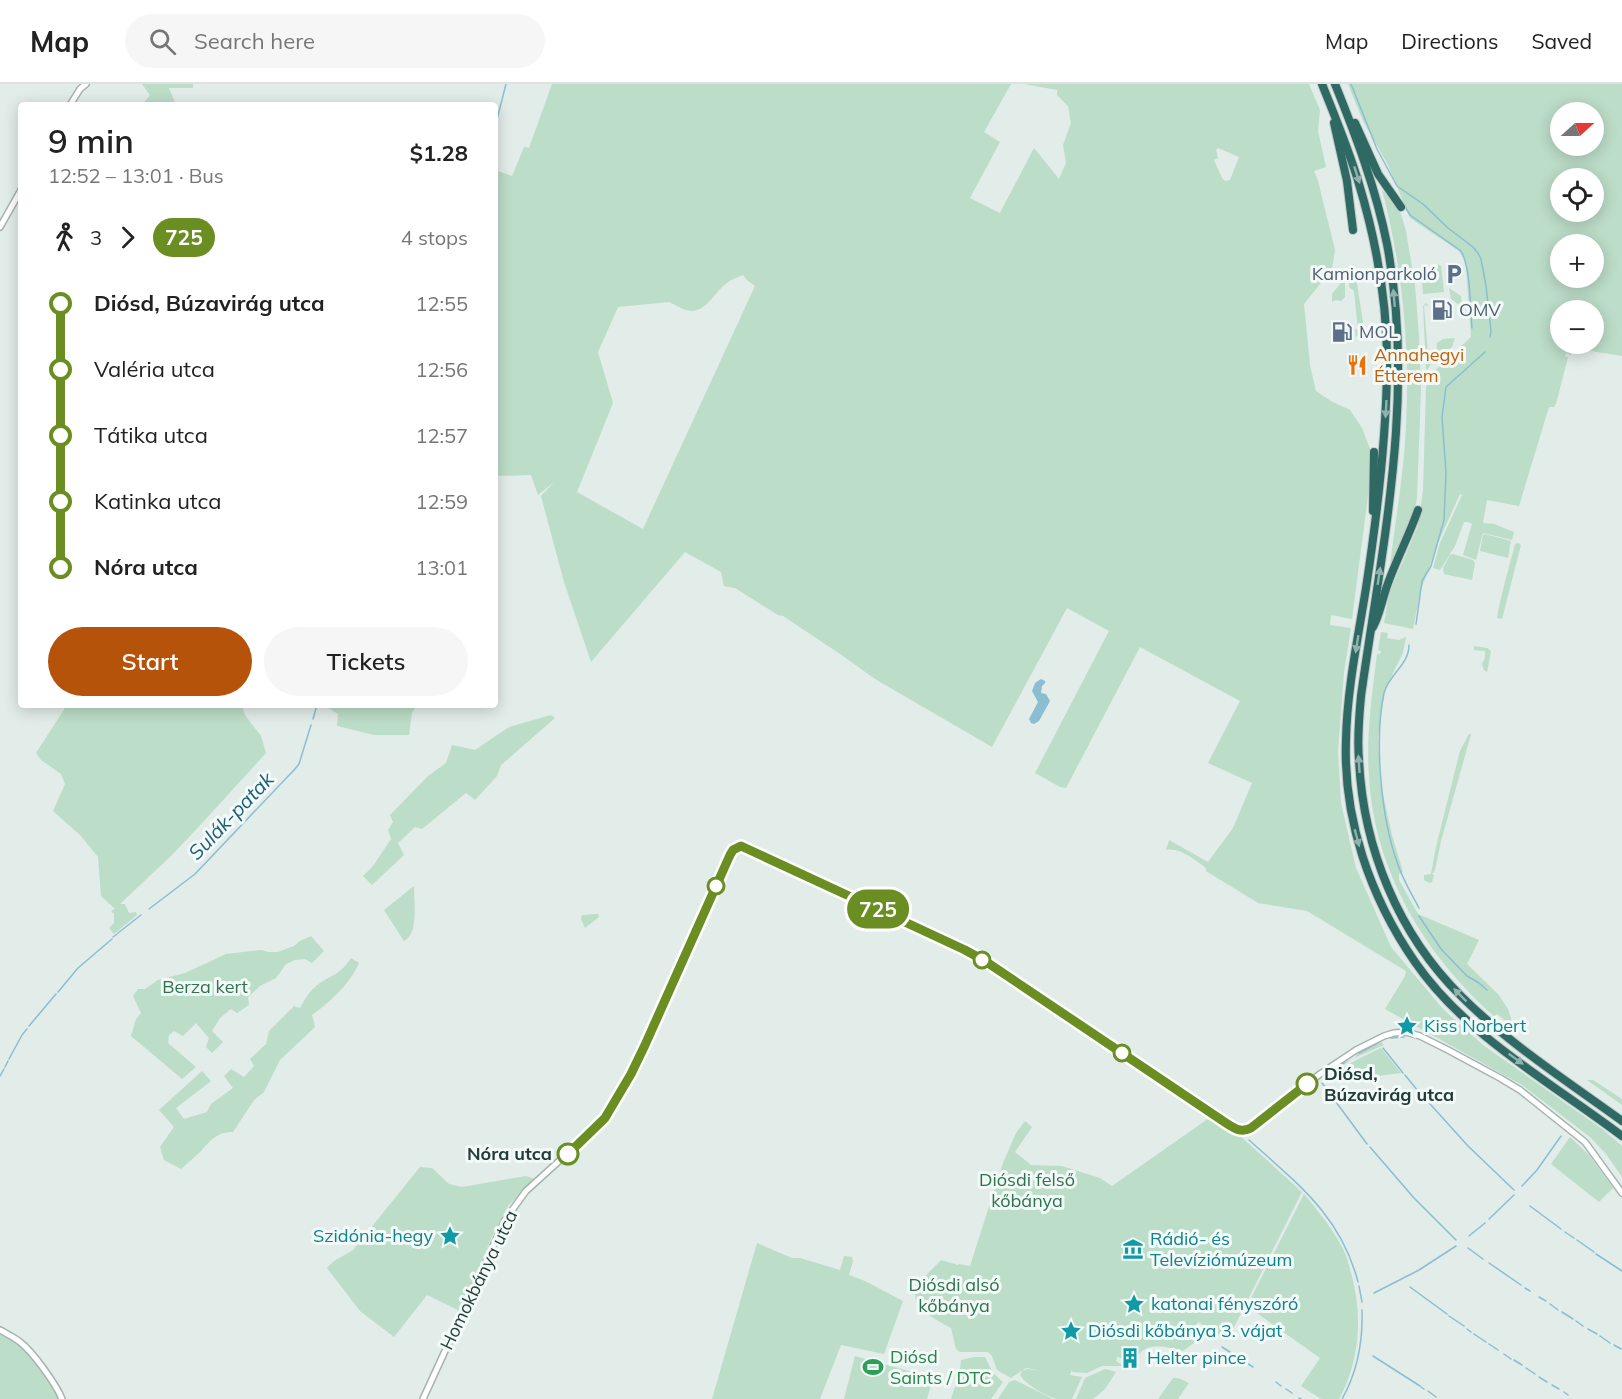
<!DOCTYPE html>
<meta charset="utf-8">
<style>
:root{--surface:#fff;--page:#f6f6f6;--text:#222;--muted:#767676;--line:#e0e0e0;--accent:#b45309}
body{margin:0;font-family:Mulish,sans-serif;background:var(--page);color:var(--text);height:100vh;display:flex;flex-direction:column;font-size:22px;white-space:nowrap}
*{box-sizing:border-box;margin:0}
p{font-size:20px;color:var(--muted)}
.icon{flex:none;width:33px;height:33px;fill:none;stroke:currentColor;stroke-width:2;stroke-linecap:round;stroke-linejoin:round}
.map{position:relative;flex:1;overflow:hidden}
.sheet{position:absolute;left:18px;top:18px;width:480px;height:606px;display:flex;flex-direction:column;background:var(--surface);border-radius:6px;box-shadow:0 3px 15px #0003}
.sheet>*{flex:none}
.badge{padding:0 12px;border-radius:20px;font-size:21px;line-height:39px}
.needle{width:39px;rotate:69deg}
.fabs{position:absolute;left:1550px;top:18px;display:grid;gap:12px}
.fabs a{display:grid;place-items:center;width:54px;height:54px;border-radius:50%;background:var(--surface);box-shadow:0 3px 15px #0003;font-size:30px}
.map>.badge{position:absolute;translate:-50% -50%;box-shadow:0 0 0 3px #fff}
.legs{display:flex;align-items:center;gap:9px;height:66px;padding:0 30px;font-size:20px}
.legs p{margin-inline-start:auto}
.head{display:flex;align-items:center;justify-content:space-between;height:102px;padding:0 30px}
h1{font-size:33px;font-weight:600;line-height:45px}
.button{display:flex;gap:12px;margin-top:auto;padding:12px 30px}
.button a{flex:1;height:69px;border-radius:36px;background:var(--accent);color:#fff;font-size:24px;font-weight:600;line-height:69px;text-align:center}
.button a+a{background:var(--page);color:var(--text)}
ul{padding:0 30px;list-style:none}
li{display:flex;align-items:center;gap:21px;height:66px;font-size:22px}
li i{display:grid;place-items:center;width:9px;height:100%;margin:0 8px;background:currentColor}
li i::after{content:'';width:15px;height:15px;margin:-8px;border:4px solid;border-radius:50%;background:var(--surface)}
li p{margin-inline-start:auto}
li:first-child i{background:linear-gradient(#0000 50%,currentColor 0)}
li:last-child i{background:linear-gradient(currentColor 50%,#0000 0)}
header{display:flex;align-items:center;gap:36px;box-sizing:border-box;height:84px;padding:0 30px;background:var(--surface);border-bottom:2px solid var(--line)}
header strong{font-size:28px}
nav{display:flex;gap:33px;margin-inline-start:auto;font-size:21px}
.search{width:420px;height:54px;background:var(--page);display:flex;align-items:center;gap:15px;box-sizing:border-box;padding:0 21px;border-radius:33px;color:var(--muted);font-size:22px}
.map>svg:first-child{display:block}
</style>
<header>
<strong>Map</strong>
<div class="search"><svg class="icon" aria-label="search" viewBox="0 0 24 24"><circle cx="10" cy="10" r="6"/><path d="M15 15l6 6"/></svg>Search here</div>
<nav><a>Map</a><a>Directions</a><a>Saved</a></nav>
</header>
<div class="map">
<svg width="1622" height="1315" viewBox="0 0 1622 1315">
<rect width="100%" height="100%" fill="#e2ece9"/>
<g fill="#bcddc8" fill-rule="evenodd">
<polygon points="142,0 193,0 193,4 169,4 176,21 142,21 150,11"/>
<path d="M552,0H1011L984,48L1000,58L970,114L1000,129L1034,64L1059,95L1066,79L1063,61L1071,39L1068,22L1057,11V6L1024,0H1309L1320,26L1318,47L1326,83L1314,87L1318,97L1335,166L1332,185L1304,220L1310,281L1316,307L1331,317L1350,326L1362,344L1370,365L1371,389L1352,535L1331,531L1330,541L1351,544L1344,588L1338,667L1341,719L1356,784L1391,863L1443,925L1483,961L1602,1045L1622,1062V1093L1606,1070L1591,1054L1522,1001L1385,925L1405,892L1406,887L1307,827L1258,819L1206,787V784C1195,776 1180,763 1166,766L1169,756L1208,778L1233,744L1252,699L1208,679L1240,617L1140,563L1066,704L1060,703L1035,689L1109,547L1067,524L992,663L875,595L843,572L783,532L778,531L735,504L724,502L721,488L685,468L591,578L564,498L541,412L554,398L538,411L531,391L495,392V86L512,92L524,63L529,64ZM1218,64L1239,73L1230,96L1225,97L1222,94L1214,76L1218,74L1216,66ZM743,191L748,197L755,202L643,445L577,408L613,319L598,268L618,223L669,218L685,226L693,227L700,225L707,220L722,203L731,196Z"/>
<path d="M1348,0H1622V272L1572,264L1571,271L1566,269L1565,272L1568,273L1556,320L1554,323H1549L1519,422L1487,416L1483,439L1494,440L1514,448L1512,456L1483,449L1476,476L1463,471L1472,440L1468,438H1464L1455,462L1440,486L1433,484L1440,459L1462,411L1460,410L1437,461L1420,509L1413,545L1384,539L1389,510L1418,442L1423,406L1426,304L1428,293L1471,253L1466,183L1464,175L1459,167L1410,134L1388,81L1363,37ZM1560,28H1593V62H1560ZM1560,94H1593V128H1560ZM1560,160H1593V194H1560ZM1560,226H1593V260H1560Z"/>
<path d="M1382,106L1391,115L1401,130L1406,147L1415,201L1419,252L1421,305L1417,414L1413,436L1390,481C1395,440 1402,400 1405,359C1411,273 1404,189 1382,106Z"/>
<polygon points="1354,179 1364,245 1361,251 1356,253 1355,245 1358,246 1354,207 1349,203 1351,186"/>
<polygon points="1438,180 1441,182 1444,208 1423,210 1421,184 1422,186 1438,184"/>
<polygon points="1344,195 1345,195 1345,213 1341,217 1336,216 1332,218 1332,210"/>
<polygon points="1449,204 1461,212 1462,223 1451,215"/>
<polygon points="1426,219 1428,221 1428,223 1426,221 1424,222 1428,269 1431,273 1431,280 1427,286 1426,285 1423,222"/>
<polygon points="1455,254 1452,263 1436,278 1437,259 1443,255"/>
<polygon points="1485,450 1511,457 1508,474 1480,467 1483,451"/>
<path d="M1518,459L1521,461L1502,535L1497,534C1501,509 1509,485 1515,460Z"/>
<polygon points="1453,470 1473,476 1475,479 1472,496 1444,490 1443,484 1450,471"/>
<path d="M1381,548L1388,549L1387,554L1399,556L1406,553L1403,569L1385,605L1378,654L1380,697L1392,751L1403,788L1399,790V796L1418,830L1479,856L1467,880L1498,910L1508,925L1513,941H1511L1497,930L1494,932C1425,871 1374,787 1369,692C1366,651 1372,611 1377,570H1380L1381,567L1378,566Z"/>
<polygon points="1474,562 1487,564 1491,567 1487,588 1484,586 1482,580 1485,574 1485,567 1474,566"/>
<polygon points="67,621 242,621 245,631 261,652 266,669 204,737 172,771 120,820 125,820 129,829 136,828 137,831 114,850 109,844 114,839 114,830 111,827 115,825 101,812 98,773 80,751 53,727 65,700 61,690 41,676 36,669"/>
<polygon points="330,621 417,621 412,629 409,651 374,651 337,642 338,630 328,624"/>
<polygon points="551,631 555,634 501,681 497,692 475,716 466,709 422,745 415,743 398,759 404,771 372,801 363,792 373,782 391,755 388,746 393,738 390,731 428,692 446,679 452,661 475,666 509,643"/>
<polygon points="1469,650 1471,650 1470,654 1441,757 1435,786 1432,790 1434,791 1432,798 1429,799 1424,796 1424,791 1431,790 1436,763 1460,667"/>
<path d="M414,802C414,817 419,850 404,857L384,826Z"/>
<polygon points="598,830 599,833 585,844 581,835 582,831"/>
<polygon points="311,852 324,867 312,879 305,875 295,876 286,880 276,894 260,902 248,913 249,921 237,929 231,925 220,934 212,947 223,958 212,969 206,963 209,954 196,939 183,952 174,947 169,951 168,959 196,983 182,995 131,952 136,935 141,929 133,912 138,905 145,905 158,896 185,889 226,870 261,866 269,868 278,868 294,862 300,857"/>
<path d="M351,874L359,879C350,900 330,918 312,931L315,943L280,976L264,1008L254,1016L233,1048C216,1048 210,1057 200,1068C194,1074 187,1079 181,1085L164,1076L160,1063L174,1043L159,1026L202,987L211,997L176,1024L184,1035L207,1028L211,1020L233,1004L224,992L231,985L244,993L254,982L250,975L266,960L269,947L294,922L300,924C304,917 308,909 314,904C328,891 339,893 351,874Z"/>
<polygon points="1377,957 1381,958 1384,961 1352,975 1326,994 1326,988 1339,980 1355,974 1359,966"/>
<path d="M1381,964L1401,989L1330,998L1329,994C1345,981 1362,973 1381,964Z"/>
<polygon points="1587,996 1593,996 1622,1015 1622,1021"/>
<path d="M1212,1032L1239,1051L1302,1108L1227,1257L1198,1238L1193,1245L1201,1250L1202,1253L1183,1267C1164,1263 1148,1256 1135,1275L1129,1271L1131,1266L1127,1264L1122,1274L1117,1273L1116,1277L1124,1282H1102L1087,1289L1072,1288V1285L1070,1291L1082,1293L1072,1315C1067,1315 1062,1315 1057,1315C1047,1313 1025,1300 1020,1291L1022,1287L1027,1285L1044,1287L1026,1284L1011,1294L997,1286L992,1272L988,1268H960L956,1265L951,1244C937,1236 904,1221 919,1200C925,1191 934,1184 941,1176L958,1181L959,1180L970,1182L1003,1079L1016,1049L1025,1037L1032,1043L1015,1068L1031,1081L1062,1082L1100,1094L1112,1102Z"/>
<polygon points="1570,1053 1589,1071 1613,1104 1599,1118 1551,1080"/>
<path d="M420,1083L432,1084L449,1100L462,1103L526,1092L535,1095L508,1122L492,1153L460,1227L427,1211L394,1253L360,1227L327,1184C335,1174 343,1173 353,1166Z"/>
<path d="M1304,1110C1319,1128 1333,1145 1344,1167C1347,1173 1349,1181 1351,1189C1363,1230 1360,1277 1339,1315H1321L1301,1302L1320,1274L1247,1222Z"/>
<polygon points="757,1159 792,1174 800,1174 840,1186 844,1172 852,1173 853,1177 849,1191 865,1197 903,1217 884,1270 841,1261 820,1315 712,1315"/>
<polygon points="0,1249 15,1258 28,1269 56,1308 59,1315 0,1315"/>
<polygon points="855,1272 933,1294 927,1315 844,1315"/>
<polygon points="974,1273 985,1273 993,1289 1003,1298 991,1315 951,1315 960,1287 961,1276"/>
<polygon points="1105,1285 1116,1288 1105,1305 1093,1315 1076,1315 1085,1294"/>
<polygon points="1173,1294 1178,1294 1189,1299 1178,1315 1158,1315"/>
<polygon points="1015,1296 1053,1315 998,1315 1009,1298"/>
</g>
<polygon fill="#8bbed0" points="1041,595 1045,597 1045,599 1042,602 1041,609 1046,610 1050,617 1039,637 1034,640 1031,639 1029,635 1038,618 1032,607 1035,599"/>
<g fill="none" stroke-linecap="round" stroke-linejoin="round">
<g stroke="#8bbed0" stroke-width="1.5">
<polyline points="1351,0 1377,65 1397,102 1423,120 1448,144 1473,163 1478,169 1481,175 1486,202 1491,247 1490,253"/>
<polyline points="495,43 506,0"/>
<path d="M1401,116L1410,131L1461,167C1471,185 1470,223 1472,244"/>
<polyline points="1416,540 1422,497 1431,482 1444,436 1446,389 1442,333 1446,303 1485,268"/>
<path d="M1409,561C1409,581 1389,590 1384,609C1374,656 1381,733 1397,778C1402,794 1411,809 1419,824"/>
<polyline points="313,635 317,621"/>
<polyline points="149,825 195,790 294,686 299,680 311,641"/>
<polyline points="1419,832 1441,865 1467,892 1479,899 1487,906"/>
<polyline points="118,849 141,831"/>
<polyline points="113,853 117,850"/>
<polyline points="58,908 78,884 112,855"/>
<polyline points="29,942 56,910"/>
<polyline points="1391,954 1404,953"/>
<polyline points="1383,964 1403,989"/>
<polyline points="1359,969 1376,960"/>
<polyline points="9,975 22,951 27,945"/>
<polyline points="5,983 8,977"/>
<polyline points="1328,990 1344,979"/>
<polyline points="1405,991 1418,1007"/>
<polyline points="0,992 4,985"/>
<polyline points="1322,999 1367,1060"/>
<polyline points="1422,1011 1468,1062 1514,1106"/>
<polyline points="1253,1048 1316,998"/>
<path d="M1249,1056C1298,1100 1341,1132 1358,1198"/>
<polyline points="1370,1063 1414,1114 1456,1156"/>
<polyline points="1522,1102 1537,1086 1561,1052"/>
<polyline points="1530,1122 1561,1145"/>
<polyline points="1489,1135 1514,1111"/>
<polyline points="1565,1148 1574,1154"/>
<polyline points="1469,1152 1485,1139"/>
<polyline points="1577,1156 1594,1168"/>
<polyline points="1468,1164 1483,1175"/>
<polyline points="1596,1170 1622,1187"/>
<polyline points="1489,1179 1521,1201"/>
<polyline points="1359,1202 1362,1218"/>
<polyline points="1410,1203 1447,1230"/>
<polyline points="1525,1204 1530,1207"/>
<polyline points="1374,1209 1419,1186 1456,1162"/>
<polyline points="1539,1213 1546,1217"/>
<polyline points="1550,1220 1558,1226"/>
<polyline points="1562,1228 1573,1235"/>
<polyline points="1449,1232 1464,1242"/>
<polyline points="1576,1237 1583,1242"/>
<polyline points="1467,1245 1471,1248"/>
<polyline points="1588,1245 1597,1250"/>
<polyline points="1474,1250 1486,1258"/>
<polyline points="1600,1252 1610,1259"/>
<polyline points="1489,1260 1498,1266"/>
<polyline points="1614,1261 1621,1265"/>
<polyline points="1222,1263 1253,1283"/>
<polyline points="1504,1270 1511,1275"/>
<polyline points="1373,1272 1420,1302"/>
<polyline points="1514,1276 1522,1281"/>
<polyline points="1526,1284 1535,1290"/>
<polyline points="1539,1293 1547,1298"/>
<polyline points="1276,1298 1281,1302"/>
<polyline points="1552,1301 1559,1305"/>
<polyline points="1421,1303 1424,1305"/>
<polyline points="1286,1305 1292,1309"/>
<polyline points="1428,1307 1436,1313"/>
<polyline points="1564,1308 1568,1311"/>
<polyline points="1299,1314 1301,1315"/>
<path d="M1342,1315C1358,1287 1363,1258 1362,1226"/>
</g>
<g stroke="#a5b4b1" stroke-width="8">
<g id="minor">
<polyline points="70,21 80,5 86,0"/>
<polyline points="0,143 21,106"/>
<path d="M0,1246C7,1250 14,1253 20,1258C33,1268 56,1300 62,1315"/>
<path d="M423,1315L505,1136L526,1107L600,1040L612,1023L631,991L645,961L730,771L733,766L741,763L849,812L965,866L985,877L1226,1039C1235,1045 1241,1050 1251,1044L1320,990L1356,966L1384,952L1394,949L1406,948L1420,952L1448,966L1500,994L1520,1006L1585,1058L1622,1109"/>
</g>
</g>
<g stroke="#c1c9c8" stroke-width="10">
<g id="highway">
<path d="M1322,0C1335,33 1349,66 1359,100C1377,160 1388,224 1387,286C1386,359 1377,432 1366,504C1358,554 1347,605 1346,656C1343,735 1370,813 1415,878C1465,951 1552,999 1622,1052"/>
<path d="M1335,0C1356,52 1376,105 1387,160C1416,311 1382,462 1361,612C1359,633 1357,654 1359,676C1363,763 1398,850 1461,912C1509,960 1567,997 1622,1037"/>
<polyline points="1334,39 1347,97 1353,146"/>
<polyline points="1355,39 1378,90 1401,123"/>
<polyline points="1373,427 1374,368"/>
<path d="M1373,543C1380,530 1382,516 1387,502C1396,476 1409,452 1418,426"/>
</g>
</g>
<use href="#minor" stroke="#fff" stroke-width="5"/>
<use href="#highway" stroke="#2f6964" stroke-width="8"/>
</g>
<defs><path id="oneway-solid" d="M-6-.8H1V-3.2L6.5 0L1 3.2V.8H-6Z" transform="scale(1.5)"/></defs>
<g fill="#91b1ad">
<use href="#oneway-solid" transform="translate(1357 91) rotate(72)"/>
<use href="#oneway-solid" transform="translate(1394 214) rotate(-95)"/>
<use href="#oneway-solid" transform="translate(1386 325) rotate(93)"/>
<use href="#oneway-solid" transform="translate(1379 492) rotate(-81)"/>
<use href="#oneway-solid" transform="translate(1357 560) rotate(99)"/>
<use href="#oneway-solid" transform="translate(1359 680) rotate(-94)"/>
<use href="#oneway-solid" transform="translate(1357 754) rotate(75)"/>
<use href="#oneway-solid" transform="translate(1460 911) rotate(-135)"/>
<use href="#oneway-solid" transform="translate(1516 975) rotate(36)"/>
</g>
<g fill="none" stroke-linecap="round" stroke-linejoin="round">
<g stroke="#fff" stroke-width="14">
<path id="line-1" d="M568,1070L605,1034L631,990L645,961L730,771L733,766L741,762L849,812L965,866L985,877L1226,1039C1235,1045 1241,1049 1251,1044L1307,1000"/>
</g>
<use href="#line-1" stroke="#6b8e23" stroke-width="9"/>
</g>
<defs>
<g id="parking-bare" transform="scale(1.62)"><path d="M-3.5-5.5H1a3.5 3.5 0 0 1 0 7H-1V5.5H-3.5ZM-1-3.4V-.6H.8a1.4 1.4 0 0 0 0-2.8Z" fill="#5c6f8a" stroke="#f3f9f6" stroke-width="2.5" paint-order="stroke"/></g>
<g id="fuel-bare" transform="scale(1.62)"><path d="M-5.5-6h7V0h2V4h1.3V-2.5L3-4.5l.8-.8L6-3V5H2.5V1h-1V6h-7ZM-4.2-4.7v3.2H.2V-4.7Z" fill="#5c6f8a" stroke="#f3f9f6" stroke-width="2.5" paint-order="stroke"/></g>
<g id="restaurant-bare" transform="scale(1.62)"><path d="M-5-6h1v4h1v-4h1v4h1v-4h1v5L-1.5 .5V6h-2V.5L-5-1ZM5-6V6H3V1.5H1.5Q1.5-4 5-6Z" fill="#e8710a" stroke="#f3f9f6" stroke-width="2.5" paint-order="stroke"/></g>
<g id="sight-bare" transform="scale(1.62)"><path d="M0-6L1.8-2.2L6-1.7L2.9 1.2L3.7 5.4L0 3.3L-3.7 5.4L-2.9 1.2L-6-1.7L-1.8-2.2Z" fill="#0f9aa8" stroke="#f3f9f6" stroke-width="2.5" paint-order="stroke"/></g>
<g id="museum-bare" transform="scale(1.62)"><path d="M0-6L6-3V-2H-6V-3ZM-5-1h2V3h-2ZM-1-1h2V3h-2ZM3-1h2V3H3ZM-6 4H6V6H-6Z" fill="#0f9aa8" stroke="#f3f9f6" stroke-width="2.5" paint-order="stroke"/></g>
<g id="building-bare" transform="scale(1.62)"><path d="M-4-6H4V6H1V3H-1V6H-4ZM-2.5-4.3h1.7v1.8h-1.7ZM.8-4.3h1.7v1.8H.8ZM-2.5-1h1.7V.8h-1.7ZM.8-1h1.7V.8H.8Z" fill="#0f9aa8" stroke="#f3f9f6" stroke-width="2.5" paint-order="stroke"/></g>
<g id="stadium-bare" transform="scale(1.62)"><path d="M0-5a6.5 5 0 1 0 0 10a6.5 5 0 1 0 0-10ZM-3.5-1.8h7v3.6h-7Z" fill="#2e9e5b" stroke="#f3f9f6" stroke-width="2.5" paint-order="stroke"/></g>
</defs>
<g fill-rule="evenodd">
<use href="#parking-bare" x="1454" y="190"/>
<use href="#fuel-bare" x="1442" y="226"/>
<use href="#fuel-bare" x="1342" y="248"/>
<use href="#restaurant-bare" x="1357" y="281"/>
<use href="#sight-bare" x="1407" y="942"/>
<use href="#sight-bare" x="450" y="1152"/>
<use href="#museum-bare" x="1133" y="1165"/>
<use href="#sight-bare" x="1134" y="1220"/>
<use href="#sight-bare" x="1071" y="1247"/>
<use href="#building-bare" x="1130" y="1274"/>
<use href="#stadium-bare" x="873" y="1283"/>
</g>
<g fill="#fff" stroke="#6b8e23" stroke-width="3">
<circle cx="716" cy="802" r="8"/>
<circle cx="982" cy="876" r="8"/>
<circle cx="1122" cy="969" r="8"/>
<circle cx="1307" cy="1000" r="10"/>
<circle cx="568" cy="1070" r="10"/>
</g>
<g text-anchor="middle" stroke-width="6" stroke-linejoin="round" paint-order="stroke">
<g font-size="18" fill="#4e5e75" stroke="#f3f9f6" text-anchor="start">
<text x="1437" y="196" text-anchor="end">Kamionparkoló</text>
<text x="1459" y="232">OMV</text>
<text x="1359" y="254">MOL</text>
</g>
<g font-size="18" fill="#c56008" stroke="#f3f9f6" text-anchor="start">
<text x="1374" y="277">Annahegyi<tspan x="1374" dy="21">Étterem</tspan></text>
</g>
<g font-size="18" fill="#2d7350" stroke="#f3f9f6">
<text x="205" y="909">Berza kert</text>
<text x="1027" y="1102">Diósdi felső<tspan x="1027" dy="21">kőbánya</tspan></text>
<text x="954" y="1207">Diósdi alsó<tspan x="954" dy="21">kőbánya</tspan></text>
</g>
<g font-size="18" fill="#0d838f" stroke="#f3f9f6" text-anchor="start">
<text x="1424" y="948">Kiss Norbert</text>
<text x="433" y="1158" text-anchor="end">Szidónia-hegy</text>
<text x="1150" y="1161">Rádió- és<tspan x="1150" dy="21">Televíziómúzeum</tspan></text>
<text x="1151" y="1226">katonai fényszóró</text>
<text x="1088" y="1253">Diósdi kőbánya 3. vájat</text>
<text x="1147" y="1280">Helter pince</text>
</g>
<g font-size="18" font-weight="bold" fill="#223d39" stroke="#f3f9f6" text-anchor="start">
<text x="1324" y="996">Diósd,<tspan x="1324" dy="21">Búzavirág utca</tspan></text>
<text x="552" y="1076" text-anchor="end">Nóra utca</text>
</g>
<g font-size="18" fill="#223d39" stroke="#f3f9f6">
<text transform="translate(479 1196) rotate(-64)" y="6">Homokbánya utca</text>
</g>
<g font-size="18" fill="#27864d" stroke="#f3f9f6" text-anchor="start">
<text x="890" y="1279">Diósd<tspan x="890" dy="21">Saints / DTC</tspan></text>
</g>
<g font-size="20" font-style="italic" fill="#1d5f78" stroke="#f3f9f6">
<text transform="translate(231 732) rotate(-46)" y="7">Sulák-patak</text>
</g>
</g>
</svg>
<div class="fabs">
<a><svg class="needle" viewBox="-14 -14 28 28"><path d="M0-13l5 13h-10z" fill="#e53935"/><path d="M0 13l5-13h-10z" fill="#767676"/></svg></a>
<a><svg class="icon" aria-label="locate" viewBox="0 0 24 24"><circle cx="12" cy="12" r="6"/><path d="M12 2v4M12 18v4M2 12h4M18 12h4"/></svg></a>
<a>+</a>
<a>−</a>
</div>
<b class="badge" style="left:878px;top:825px;background:#6b8e23;color:#fff">725</b>
<section class="sheet">
<div class="head"><div><h1>9 min</h1><p>12:52 – 13:01 · Bus</p></div><b>$1.28</b></div>
<div class="legs"><svg class="icon" aria-label="walk" viewBox="0 0 24 24"><circle cx="13" cy="4" r="2"/><path d="M13 8l-2 6 4 7M11 14l-3 7M7 12l3-4h3l4 4"/></svg>3<svg class="icon" aria-label="forward" viewBox="0 0 24 24"><path d="M9 5l7 7-7 7"/></svg><b class="badge" style="background:#6b8e23;color:#fff">725</b><p>4 stops</p></div>
<ul>
<li><i style="color:#6b8e23"></i><b>Diósd, Búzavirág utca</b><p>12:55</p></li>
<li><i style="color:#6b8e23"></i><span>Valéria utca</span><p>12:56</p></li>
<li><i style="color:#6b8e23"></i><span>Tátika utca</span><p>12:57</p></li>
<li><i style="color:#6b8e23"></i><span>Katinka utca</span><p>12:59</p></li>
<li><i style="color:#6b8e23"></i><b>Nóra utca</b><p>13:01</p></li>
</ul>
<div class="button"><a>Start</a><a>Tickets</a></div>
</section>
</div>
